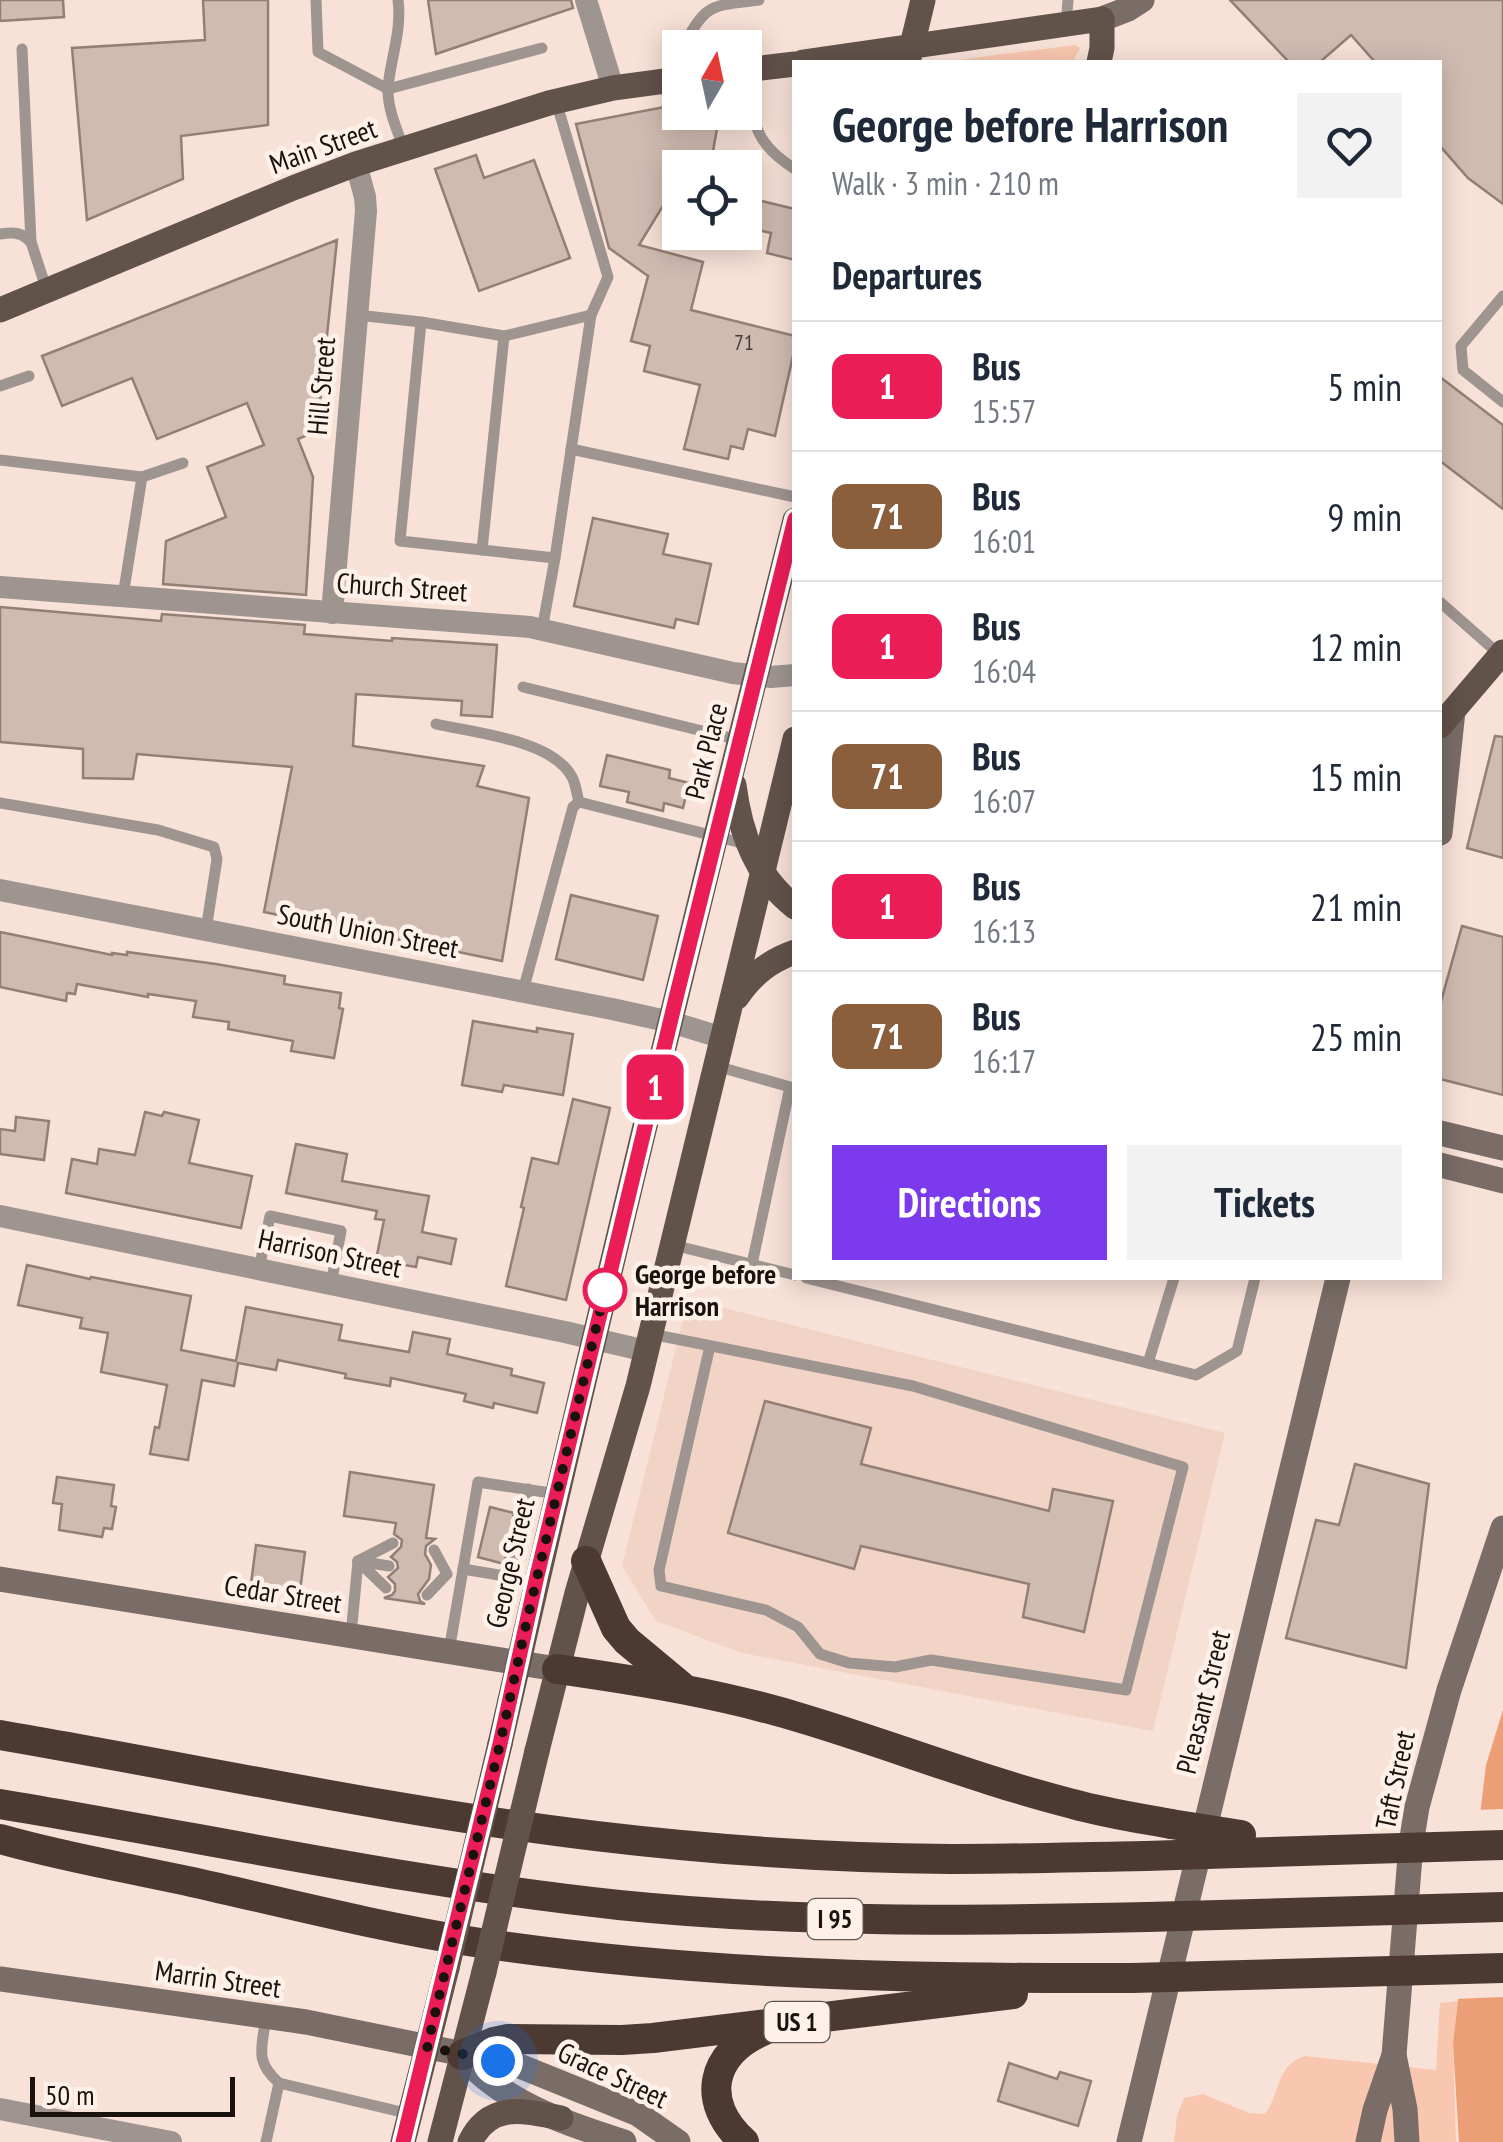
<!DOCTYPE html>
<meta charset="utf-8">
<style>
:root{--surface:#fff;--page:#f2f2f3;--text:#1f2937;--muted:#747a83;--line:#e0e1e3;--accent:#7c3aed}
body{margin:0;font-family:"PT Sans Narrow",sans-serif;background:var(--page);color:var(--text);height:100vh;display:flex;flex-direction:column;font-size:38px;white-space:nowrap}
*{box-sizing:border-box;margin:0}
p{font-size:32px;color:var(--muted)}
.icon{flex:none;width:55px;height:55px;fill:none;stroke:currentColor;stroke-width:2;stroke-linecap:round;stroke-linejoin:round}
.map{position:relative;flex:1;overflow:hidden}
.side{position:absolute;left:792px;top:60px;width:650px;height:1220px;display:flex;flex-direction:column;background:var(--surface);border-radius:0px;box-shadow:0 5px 25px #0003}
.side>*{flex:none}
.badge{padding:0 20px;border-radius:15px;font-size:35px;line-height:65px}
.needle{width:65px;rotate:9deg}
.controls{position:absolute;left:662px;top:30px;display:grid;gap:20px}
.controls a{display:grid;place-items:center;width:100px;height:100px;border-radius:0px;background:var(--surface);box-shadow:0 5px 25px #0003;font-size:50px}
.scale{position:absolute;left:30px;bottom:25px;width:205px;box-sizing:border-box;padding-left:10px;border:5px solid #19120e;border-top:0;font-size:28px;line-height:35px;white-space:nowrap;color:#19120e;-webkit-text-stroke:8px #fef1ea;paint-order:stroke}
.you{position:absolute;width:50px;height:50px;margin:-25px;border:8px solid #fff;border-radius:50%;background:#1a73e8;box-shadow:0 0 0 15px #1a73e833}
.map>.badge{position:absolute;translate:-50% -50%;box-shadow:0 0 0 5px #fff}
h2{padding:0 40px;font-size:38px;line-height:90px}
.round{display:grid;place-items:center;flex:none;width:105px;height:105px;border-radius:0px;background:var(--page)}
.summary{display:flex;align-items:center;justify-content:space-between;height:170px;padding:0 40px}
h1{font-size:48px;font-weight:600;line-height:75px}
.button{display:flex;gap:20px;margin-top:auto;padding:20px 40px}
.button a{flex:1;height:115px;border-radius:0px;background:var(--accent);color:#fff;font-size:40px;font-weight:600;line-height:115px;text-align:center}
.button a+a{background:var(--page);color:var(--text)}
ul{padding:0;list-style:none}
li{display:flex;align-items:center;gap:30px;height:130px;padding:0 40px;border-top:2px solid var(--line)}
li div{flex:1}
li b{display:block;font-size:38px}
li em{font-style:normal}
li .badge{min-width:110px;font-weight:700;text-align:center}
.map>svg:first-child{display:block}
</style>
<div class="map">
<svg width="1503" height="2142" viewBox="0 0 1503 2142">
<rect width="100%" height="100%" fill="#f8e1d7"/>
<polygon fill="#f2d4c6" points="688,1299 1225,1433 1153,1731 742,1653 656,1621 622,1566"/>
<g fill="#f9c7af">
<polygon points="1075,45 1080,48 1073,62 943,62"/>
<path d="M1458,2001L1453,2043L1456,2142H1174L1177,2116L1184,2098L1203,2094L1249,2113L1265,2114C1281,2092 1275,2067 1304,2056L1436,2070L1440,2003Z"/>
</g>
<polygon fill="#ec9e77" points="1503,1710 1503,2142 1459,2142 1453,2043 1486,1765"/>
<polygon fill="#f8e1d7" points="1503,1809 1503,1997 1453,1999 1476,1810"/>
<g fill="#d0bbb1" stroke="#937f75" stroke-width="2.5">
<polygon points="0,0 63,0 64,17 0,21"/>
<polygon points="203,0 268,0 268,125 181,136 183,179 87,220 72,48 205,40"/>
<polygon points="428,0 571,0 573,8 436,54"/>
<polygon points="1230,0 1503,0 1503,204 1468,178 1440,146 1440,62 1375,62 1351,35 1320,62 1289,62"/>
<polygon points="680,104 680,112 720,112 710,168 680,168 680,178 639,245 703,262 691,310 795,336 795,347 775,436 748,429 743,449 731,446 728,459 684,449 700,385 644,371 650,346 631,341 648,276 609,248 576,124"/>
<polygon points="476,155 484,178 534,160 570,258 479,291 435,169"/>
<polygon points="749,198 795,209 795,260 767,253 771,233 745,227"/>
<polygon points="337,240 317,431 298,439 313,477 306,595 163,584 166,541 226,517 207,467 264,445 247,403 157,439 132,378 62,406 42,356"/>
<polygon points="1440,377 1503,425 1503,509 1440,461"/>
<polygon points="593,518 668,534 663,554 711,564 698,624 676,619 674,628 574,606"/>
<polygon points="0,607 161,621 162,614 305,625 304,634 392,641 392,638 497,645 492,717 461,715 462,701 356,694 353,746 484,766 477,786 529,798 502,961 264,912 292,767 137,754 133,779 83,778 83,749 0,742"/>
<polygon points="1495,736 1503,737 1503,858 1467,848"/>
<polygon points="607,755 670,770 669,778 689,783 683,808 664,803 663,811 627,802 629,792 600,786"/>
<polygon points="571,895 658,916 643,980 556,959"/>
<polygon points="1462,926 1503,937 1503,1095 1440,1079 1440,1005"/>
<polygon points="0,932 112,955 112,953 127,955 127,952 216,964 285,976 284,984 341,993 339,1008 343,1009 334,1058 291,1051 293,1041 228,1029 229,1022 193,1017 196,1001 148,994 148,997 77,984 75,994 67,993 66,1001 0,987"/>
<polygon points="473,1021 537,1032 537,1028 573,1034 563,1095 504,1085 502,1092 462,1085"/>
<polygon points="573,1099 610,1108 566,1300 506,1286 524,1208 521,1207 532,1158 558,1164"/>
<polygon points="145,1112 162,1116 164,1112 199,1120 189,1163 252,1176 241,1228 66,1193 72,1159 97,1164 99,1149 135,1155"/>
<polygon points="16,1117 49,1121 44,1160 0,1154 0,1129 15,1131"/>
<polygon points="296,1144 347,1154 342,1181 429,1196 422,1232 456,1239 451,1264 418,1257 416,1267 376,1260 384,1220 375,1219 377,1211 286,1193"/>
<polygon points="27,1265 90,1279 91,1277 191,1296 181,1350 236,1361 246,1307 342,1325 339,1340 409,1352 413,1332 450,1339 447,1354 512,1369 511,1375 544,1383 537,1413 494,1403 493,1408 464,1401 466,1394 391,1378 390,1386 345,1378 346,1374 278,1360 276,1370 238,1363 234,1386 202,1380 188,1460 150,1454 155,1427 159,1428 167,1385 101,1372 108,1333 80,1328 82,1318 18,1305"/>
<polygon points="765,1401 871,1428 861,1464 1049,1511 1053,1489 1113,1501 1084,1632 1023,1617 1029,1584 861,1546 854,1569 728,1533"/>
<polygon points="1355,1464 1429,1484 1406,1668 1286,1638 1316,1520 1339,1525"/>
<polygon points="350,1472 434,1485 426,1538 435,1539 426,1546 425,1554 431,1565 429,1579 418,1594 420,1601 425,1604 384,1598 392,1595 395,1591 395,1584 388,1577 398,1568 397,1562 391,1557 401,1547 402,1540 394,1534 396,1523 344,1516"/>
<polygon points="57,1477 114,1485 111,1506 116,1507 112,1529 104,1528 102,1537 59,1530 62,1504 53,1503"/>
<polygon points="490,1507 514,1513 504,1564 478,1557"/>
<polygon points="256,1545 305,1552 300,1591 251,1584"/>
<polygon points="1009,2063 1057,2079 1060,2072 1091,2081 1078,2126 998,2101"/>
</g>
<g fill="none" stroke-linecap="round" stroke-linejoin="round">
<g stroke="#9e9490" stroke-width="11">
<polyline points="316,0 318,52 388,89 542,48"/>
<path d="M398,0C402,30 391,57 388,87C387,108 397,130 404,149"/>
<polyline points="1066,25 1068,0"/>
<path d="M682,48C707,3 709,6 759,0"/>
<polyline points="22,49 31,242 47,291"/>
<path d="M750,71C753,119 750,141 795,169"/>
<polyline points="677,79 680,56"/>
<polyline points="556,101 608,277 591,315"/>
<path d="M0,234C14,232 21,232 31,242"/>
<polyline points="1503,296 1461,346 1463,370 1503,402"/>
<polyline points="357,315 421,322 400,541 555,558 591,315 504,336 421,322"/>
<polyline points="0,386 29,376"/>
<polyline points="571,449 795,497"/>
<polyline points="0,460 142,477 123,596"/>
<polyline points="142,477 183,463"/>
<polyline points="482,550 504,336"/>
<polyline points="1440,602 1500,655"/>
<polyline points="542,630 555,558"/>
<polyline points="523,687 739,740"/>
<path d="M436,724C475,733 555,740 573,779C576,786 577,795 579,802"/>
<polyline points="0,803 158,830 214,847 217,859 206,930"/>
<polyline points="523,991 573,807 579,802 746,844"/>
<polyline points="716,1066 790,1087 752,1264"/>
<polyline points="673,1245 795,1275"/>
<polyline points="259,1269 270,1216 341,1231 331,1284"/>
<polyline points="806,1278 1196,1375 1237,1351 1255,1278"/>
<polyline points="651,1334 913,1386 1183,1467 1126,1690 931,1660 895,1667 849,1663 820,1654 798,1627 766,1610 661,1586 659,1570 710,1346"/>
<polyline points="1148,1363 1174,1278"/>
<polyline points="358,1561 393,1543"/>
<polyline points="358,1561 386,1588"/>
<polyline points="358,1561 389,1566"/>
<polyline points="463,1569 511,1577 528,1489"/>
<polyline points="427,1595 447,1574 434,1550"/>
<polyline points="351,1635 358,1561"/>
<polyline points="449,1651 478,1482 557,1494"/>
<path d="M266,2015C263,2047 253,2060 279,2083L410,2114"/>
<polyline points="266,2142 279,2083"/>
</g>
<g stroke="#9e9490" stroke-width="22">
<polyline points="586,0 613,88"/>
<polyline points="0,587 530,627 733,673 771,677 795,675"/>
<polyline points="332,613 366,211 365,197 356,164"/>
<polyline points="0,890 612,1009 671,1022 723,1038"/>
<polyline points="0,1216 565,1332 646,1351"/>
<polyline points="0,2109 171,2142"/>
</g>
<g stroke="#7a6d67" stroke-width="25">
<polyline points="1102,19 1128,9 1142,0"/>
<polyline points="1440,833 1453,711"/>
<polyline points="1440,1133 1503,1148"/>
<polyline points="1440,1165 1503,1181"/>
<polyline points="0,1579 557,1669"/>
<polyline points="0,1979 306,2022 517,2065 638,2114 678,2142"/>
<path d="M462,2055C501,2102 567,2124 624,2142"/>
<polyline points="1394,2055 1405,2109 1407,2142"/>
<polyline points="1129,2142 1338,1278"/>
<polyline points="1368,2142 1375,2110 1394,2055 1411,1844 1417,1807 1449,1690 1503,1528"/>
</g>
<g stroke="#61524a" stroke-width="25">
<polyline points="803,62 1102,19 1102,48 1099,62"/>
<polyline points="908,62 923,0"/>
<polyline points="745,70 795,64"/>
<polyline points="0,310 293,188 356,164 549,103 613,88 680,79"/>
<polyline points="1440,726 1503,652"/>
<path d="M734,785C740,833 756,877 795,907"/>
<path d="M737,997C752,975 769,961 795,952"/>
<path d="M500,1744C593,1335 692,927 795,520"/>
<polyline points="537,1751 577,1593 638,1386 795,739"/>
<polyline points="403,2142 447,1968"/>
<polyline points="440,2142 484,1972"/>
<path d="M470,2142C490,2101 524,2111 561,2118"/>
</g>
<g stroke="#4c3a32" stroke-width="30">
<polyline points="586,1561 616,1628 627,1641 681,1686"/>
<path d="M557,1669C641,1681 723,1694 804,1719C894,1746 982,1781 1073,1804C1105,1813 1138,1818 1171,1824"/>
<path d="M0,1735C198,1769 396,1812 596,1836C713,1850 832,1858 950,1859C1015,1859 1081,1857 1146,1856"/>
<path d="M0,1804C206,1838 411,1883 619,1905C795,1923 971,1921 1147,1917"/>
<path d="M0,1839C63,1857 128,1868 192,1882C286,1903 379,1927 474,1942C692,1975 912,1979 1132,1978"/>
<polyline points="1237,1853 1333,1850"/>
<polyline points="462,2055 494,2042 508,2039 622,2040 653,2038 1013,1994"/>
<path d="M744,2142C700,2103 710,2053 763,2031"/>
</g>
<g stroke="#61524a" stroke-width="25">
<polyline points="447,1968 500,1744"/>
<polyline points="484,1972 537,1751"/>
</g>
<g stroke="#4c3a32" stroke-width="30">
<polyline points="1171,1824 1241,1835"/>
<polyline points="1333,1850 1503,1845"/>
<polyline points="1146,1856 1237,1853"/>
<polyline points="1147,1917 1503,1907"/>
<polyline points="1132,1978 1503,1968"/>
</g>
</g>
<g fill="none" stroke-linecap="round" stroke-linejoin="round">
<g stroke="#fff" stroke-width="22">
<polyline id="line" points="403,2142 500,1744 537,1576 676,998 795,519"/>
</g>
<use href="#line" stroke="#ea1d57" stroke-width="15"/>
<polyline stroke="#19120e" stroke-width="10" stroke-dasharray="0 18" points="498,2061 427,2047 500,1744 528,1616 605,1290"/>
</g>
<circle fill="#fff" stroke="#ea1d57" stroke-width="5" cx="605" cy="1290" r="20"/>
<g text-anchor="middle" stroke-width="9" stroke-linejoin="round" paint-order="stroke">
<g font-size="22" fill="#473c37">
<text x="744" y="350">71</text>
</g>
<g fill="#fef1ea" stroke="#5e5550" stroke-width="2.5">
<rect x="807.5" y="1899" width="55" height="40" rx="8"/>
<rect x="764.5" y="2002" width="65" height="40" rx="8"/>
</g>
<g font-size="25" font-weight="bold" fill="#19120e">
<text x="835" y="1928">I 95</text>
<text x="797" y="2031">US 1</text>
</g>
<g font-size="28" fill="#19120e" stroke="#fef1ea">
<text transform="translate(323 146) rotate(-20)" y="10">Main Street</text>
<text transform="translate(321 386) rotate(-85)" y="10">Hill Street</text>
<text transform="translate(402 587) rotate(4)" y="10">Church Street</text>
<text transform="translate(706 751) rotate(-76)" y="10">Park Place</text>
<text transform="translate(368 931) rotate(11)" y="10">South Union Street</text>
<text transform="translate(330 1253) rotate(12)" y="10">Harrison Street</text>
<text transform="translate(510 1563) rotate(-77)" y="10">George Street</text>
<text transform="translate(283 1594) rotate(9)" y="10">Cedar Street</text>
<text transform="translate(1203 1702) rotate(-76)" y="10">Pleasant Street</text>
<text transform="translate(1395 1780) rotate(-78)" y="10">Taft Street</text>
<text transform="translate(218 1979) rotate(8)" y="10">Marrin Street</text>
<text transform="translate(613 2075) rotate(25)" y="10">Grace Street</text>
</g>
<g font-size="28" font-weight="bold" fill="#19120e" stroke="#fef1ea" text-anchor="start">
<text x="635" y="1284">George before<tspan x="635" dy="32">Harrison</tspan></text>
</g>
</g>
</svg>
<div class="controls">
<a><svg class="needle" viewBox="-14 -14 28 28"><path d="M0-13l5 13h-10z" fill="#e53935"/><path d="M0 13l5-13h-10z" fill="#747a83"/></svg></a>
<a><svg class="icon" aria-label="locate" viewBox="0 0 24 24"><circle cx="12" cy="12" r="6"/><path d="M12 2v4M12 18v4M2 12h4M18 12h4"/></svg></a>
</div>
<div class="scale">50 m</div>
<div class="you" style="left:498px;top:2061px"></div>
<b class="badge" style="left:655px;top:1087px;background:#ea1d57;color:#fff">1</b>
<section class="side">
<div class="summary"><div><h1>George before Harrison</h1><p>Walk · 3 min · 210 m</p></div><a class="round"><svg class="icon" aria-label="heart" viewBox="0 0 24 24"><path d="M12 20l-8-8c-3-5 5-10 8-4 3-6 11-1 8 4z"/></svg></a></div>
<h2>Departures</h2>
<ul>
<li><span class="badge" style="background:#ea1d57;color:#fff">1</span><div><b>Bus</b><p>15:57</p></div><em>5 min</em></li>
<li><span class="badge" style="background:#8b5e3c;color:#fff">71</span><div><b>Bus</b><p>16:01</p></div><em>9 min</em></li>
<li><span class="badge" style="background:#ea1d57;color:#fff">1</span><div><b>Bus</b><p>16:04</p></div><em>12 min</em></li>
<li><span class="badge" style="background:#8b5e3c;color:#fff">71</span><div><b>Bus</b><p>16:07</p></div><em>15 min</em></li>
<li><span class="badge" style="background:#ea1d57;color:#fff">1</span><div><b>Bus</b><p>16:13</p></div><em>21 min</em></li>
<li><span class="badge" style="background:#8b5e3c;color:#fff">71</span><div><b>Bus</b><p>16:17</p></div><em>25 min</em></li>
</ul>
<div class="button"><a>Directions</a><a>Tickets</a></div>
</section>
</div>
